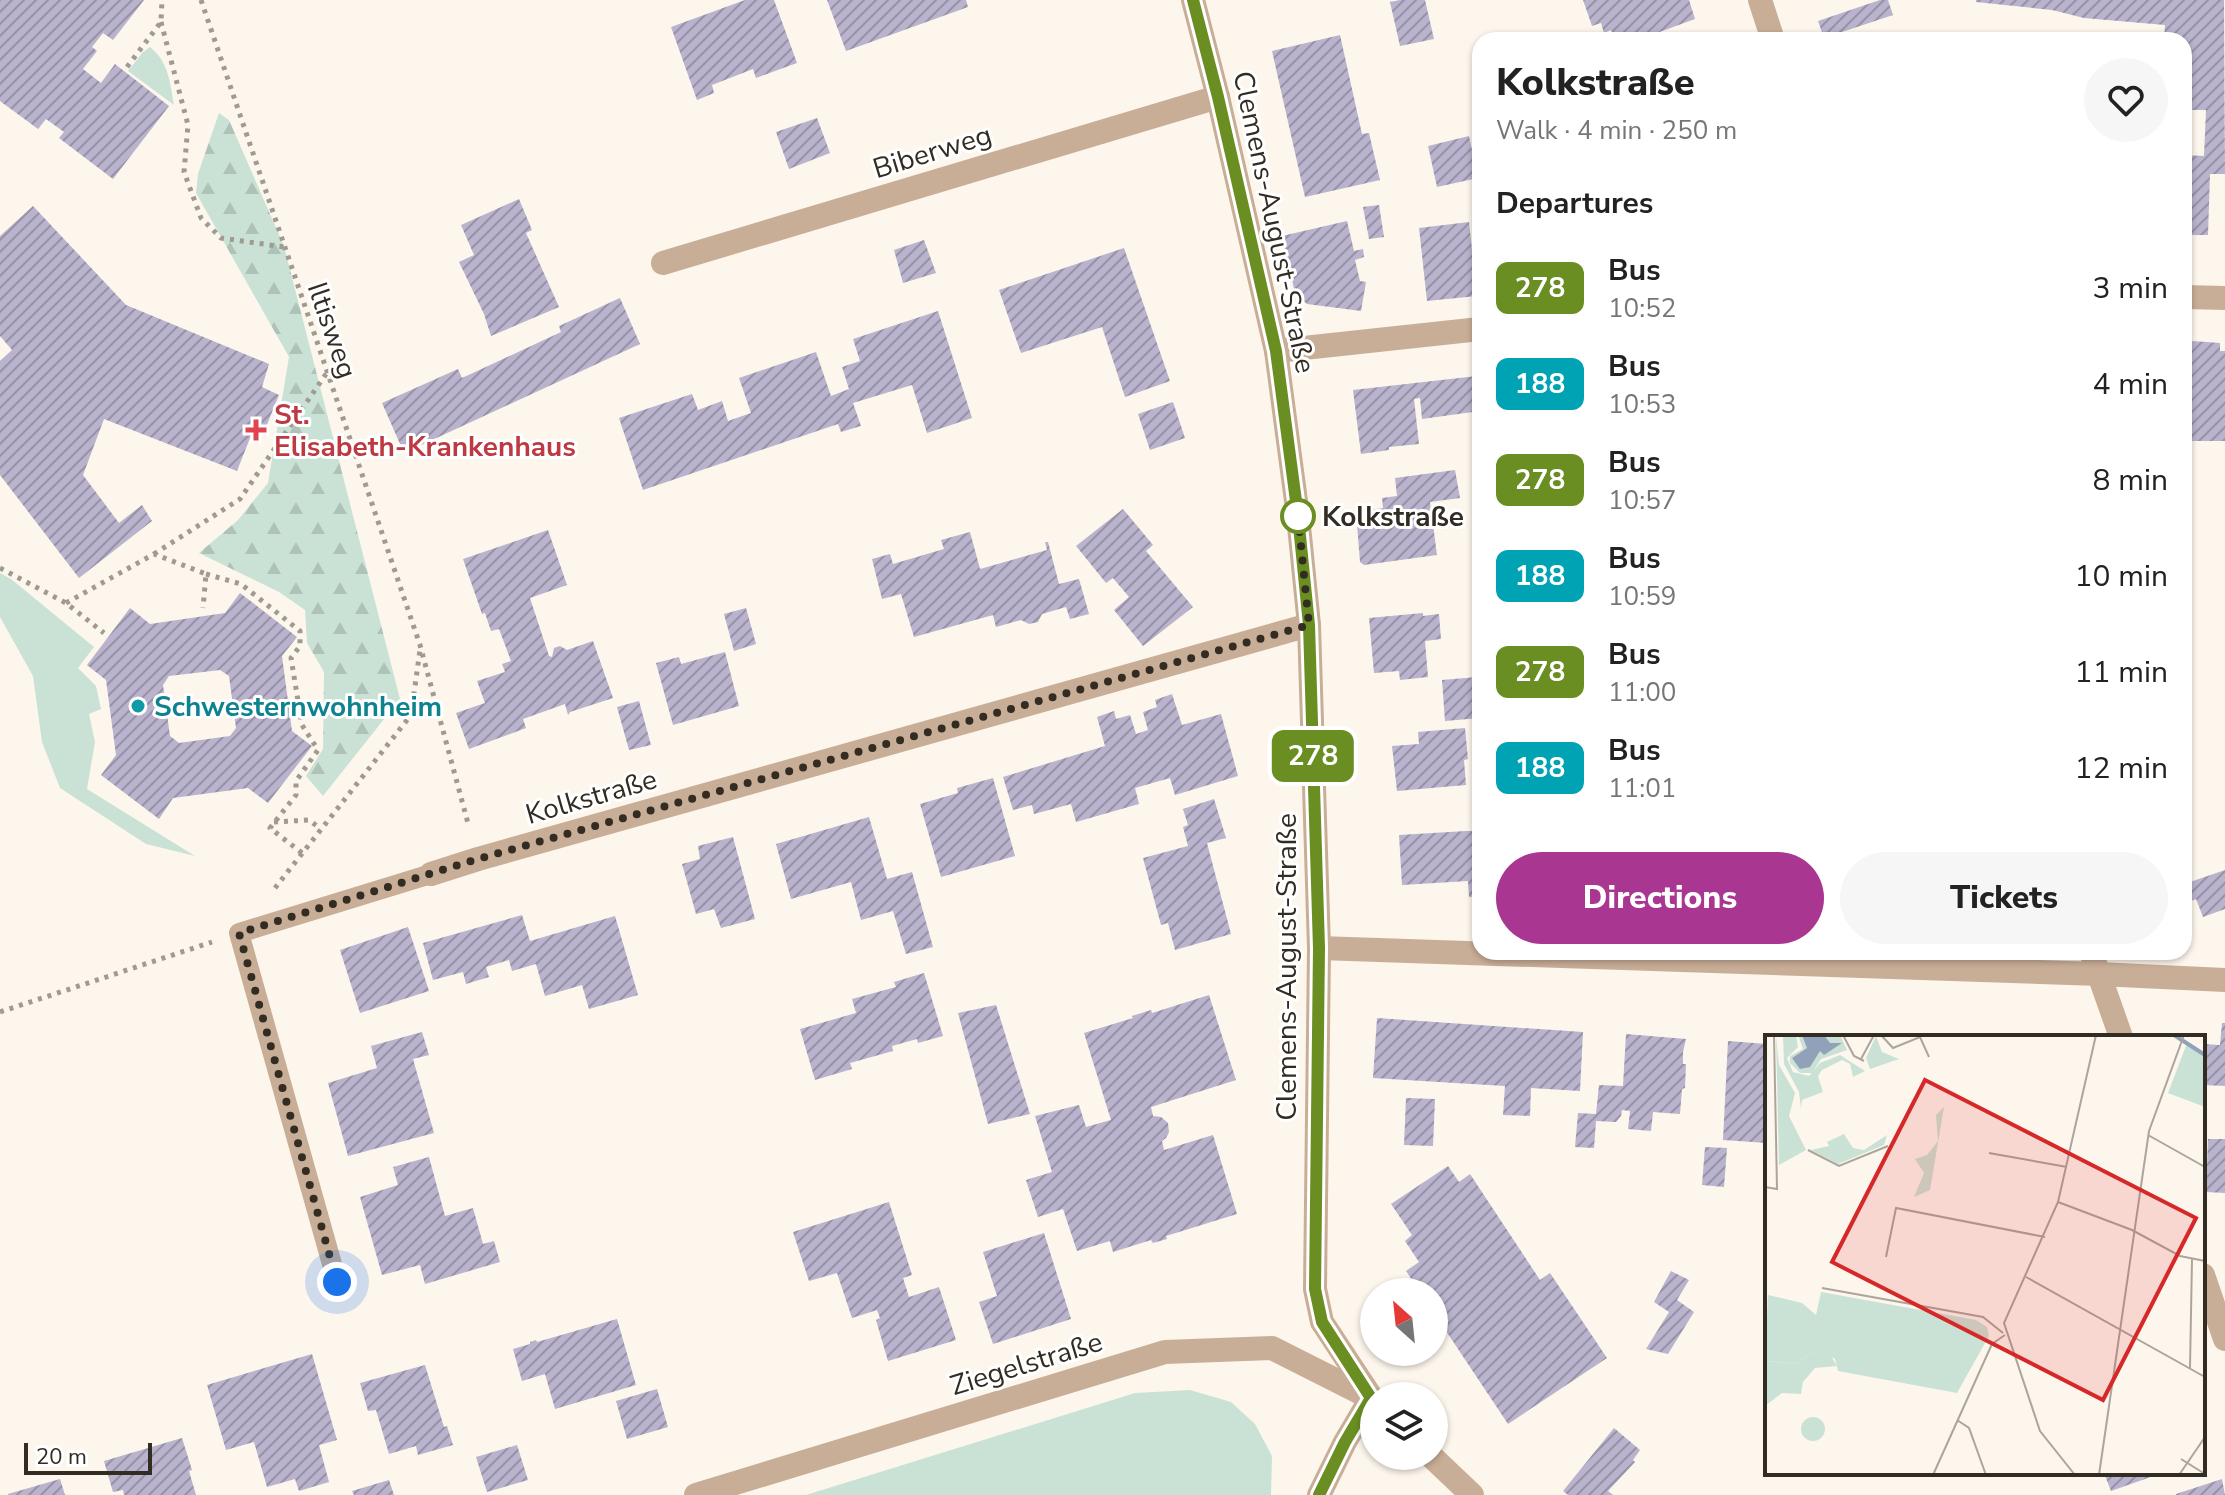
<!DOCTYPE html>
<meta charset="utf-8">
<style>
:root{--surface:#fff;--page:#f6f6f6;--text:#222;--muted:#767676;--accent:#a93691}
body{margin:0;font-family:"Nunito Sans",sans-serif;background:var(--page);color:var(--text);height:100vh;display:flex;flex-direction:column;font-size:30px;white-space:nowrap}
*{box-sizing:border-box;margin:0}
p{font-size:26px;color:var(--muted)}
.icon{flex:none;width:44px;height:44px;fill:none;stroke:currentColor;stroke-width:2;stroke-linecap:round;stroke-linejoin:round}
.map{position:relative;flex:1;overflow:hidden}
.details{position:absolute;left:1472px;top:32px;width:720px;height:928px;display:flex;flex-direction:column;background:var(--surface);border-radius:24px;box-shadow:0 2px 6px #0004}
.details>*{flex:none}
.badge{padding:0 16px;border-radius:12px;font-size:28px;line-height:52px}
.needle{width:52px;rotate:333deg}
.tools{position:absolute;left:1360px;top:1278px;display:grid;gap:16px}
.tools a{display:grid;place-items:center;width:88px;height:88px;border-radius:50%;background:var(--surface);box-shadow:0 2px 6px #0004;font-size:40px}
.scale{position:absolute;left:24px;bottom:20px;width:128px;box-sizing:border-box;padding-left:8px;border:4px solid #322c23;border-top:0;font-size:22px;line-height:28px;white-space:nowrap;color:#322c23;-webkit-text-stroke:6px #fff;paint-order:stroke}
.you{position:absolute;width:40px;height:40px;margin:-20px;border:6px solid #fff;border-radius:50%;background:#1a73e8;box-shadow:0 0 0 12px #1a73e833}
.map>.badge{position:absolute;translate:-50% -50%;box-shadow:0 0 0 4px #fff}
h2{padding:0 24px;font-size:30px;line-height:72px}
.round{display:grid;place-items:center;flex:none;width:84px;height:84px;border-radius:42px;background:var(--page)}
.overview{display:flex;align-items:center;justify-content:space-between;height:136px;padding:0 24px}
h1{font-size:38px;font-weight:800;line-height:60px}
.primary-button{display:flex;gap:16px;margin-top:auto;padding:16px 24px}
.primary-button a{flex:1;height:92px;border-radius:48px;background:var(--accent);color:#fff;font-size:32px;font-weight:800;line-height:92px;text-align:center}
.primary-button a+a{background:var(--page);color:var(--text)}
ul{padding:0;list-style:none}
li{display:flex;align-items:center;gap:24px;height:96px;padding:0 24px}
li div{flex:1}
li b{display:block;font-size:30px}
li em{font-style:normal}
li .badge{min-width:88px;font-weight:700;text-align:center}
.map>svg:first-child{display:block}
</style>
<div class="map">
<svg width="2225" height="1495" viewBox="0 0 2225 1495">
<defs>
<pattern id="forest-firs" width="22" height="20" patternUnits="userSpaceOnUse" patternTransform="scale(2)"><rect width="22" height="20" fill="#cae2d5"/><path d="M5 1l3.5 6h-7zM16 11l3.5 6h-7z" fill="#aec2b7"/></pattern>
<pattern id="building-hatch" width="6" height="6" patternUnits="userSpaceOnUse" patternTransform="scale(2)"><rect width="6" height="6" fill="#b9b3cd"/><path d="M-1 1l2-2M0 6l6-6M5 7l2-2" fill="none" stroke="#9792a6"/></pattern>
</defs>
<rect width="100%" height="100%" fill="#fdf6ed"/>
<g fill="#cae2d5">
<path d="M150,47C169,62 170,83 174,105L128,71L143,52Z"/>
<polygon points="0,573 11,579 94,647 78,668 96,686 101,709 89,714 95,742 87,789 195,856 146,844 60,788 42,742 33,676 0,617"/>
<polygon points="1190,1390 1231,1402 1255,1424 1272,1456 1271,1495 806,1495 1135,1393"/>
</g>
<polygon fill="url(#forest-firs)" points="219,113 229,120 284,246 400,699 323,796 306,776 323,749 324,672 307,643 305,610 279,592 199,553 238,520 268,483 289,357 196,193 198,174"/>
<g fill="url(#building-hatch)" fill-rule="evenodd">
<polygon points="0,0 144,0 113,40 103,33 92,47 97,51 83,69 101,83 115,64 169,106 113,179 59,138 64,132 46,119 38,129 0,101"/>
<polygon points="745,0 774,0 797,63 756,78 753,69 712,85 714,93 697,100 671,27"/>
<polygon points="827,0 966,0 968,7 846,51"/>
<polygon points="1400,0 1425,0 1434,39 1400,46 1390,2"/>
<polygon points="1583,0 1689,0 1695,19 1654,34 1656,40 1615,40 1611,30 1604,33 1601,23 1592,26"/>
<polygon points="1880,0 1888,0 1893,15 1824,38 1818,21"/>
<polygon points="1976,0 2224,0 2225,174 2210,174 2208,235 2184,235 2184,155 2204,156 2206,110 2184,110 2184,40 2164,40 2165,25 2084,18 2052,10 1976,2"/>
<polygon points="1340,35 1362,134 1369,133 1380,180 1305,197 1272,51"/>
<polygon points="817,118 830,153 789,169 776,132"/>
<polygon points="1469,136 1478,178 1437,187 1428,146"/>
<polygon points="519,199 532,230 526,233 559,307 491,336 484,314 459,262 474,255 461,225"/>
<polygon points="1379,205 1384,237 1369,239 1363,207"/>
<polygon points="33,206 126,305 269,364 262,387 279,395 264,432 254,428 237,471 104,419 83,475 119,523 142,505 152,521 79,578 0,475 0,361 12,350 0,336 0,236"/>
<polygon points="1347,221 1354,251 1363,249 1364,257 1355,260 1360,281 1366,282 1361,311 1307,304 1295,293 1282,236"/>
<polygon points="1469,222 1477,296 1427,301 1419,228"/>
<polygon points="924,240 936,273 903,283 894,250"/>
<polygon points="1124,248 1170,381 1125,397 1102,327 1021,353 999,290"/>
<polygon points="620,298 640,344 404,453 382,403 458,369 462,378 561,332 559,326"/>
<polygon points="938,311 972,418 927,433 912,385 853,403 861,426 841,432 838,424 643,490 619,418 692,394 698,410 722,401 728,421 751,413 739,378 816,352 831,396 849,389 842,367 860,361 853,339"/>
<polygon points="2192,341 2220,343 2220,351 2225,351 2225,441 2184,441 2184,352 2192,353"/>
<polygon points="1477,376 1480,376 1480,411 1422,419 1420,398 1414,399 1419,444 1389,447 1389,450 1361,454 1353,390"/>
<polygon points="1173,402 1185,438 1150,450 1138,414"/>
<polygon points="1455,470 1460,498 1430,502 1437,555 1364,565 1360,562 1356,512 1383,508 1382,498 1397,496 1395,478"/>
<polygon points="1123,509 1153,545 1146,551 1193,607 1143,646 1114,610 1129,597 1113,578 1106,583 1076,546"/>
<polygon points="548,530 567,585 530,598 549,656 552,657 554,648 560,646 567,650 593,641 613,698 570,712 568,715 565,704 523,719 526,728 469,749 456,713 485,703 477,681 505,672 502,664 511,661 499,629 491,631 485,613 482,614 463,559"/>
<polygon points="970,532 980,569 1047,550 1045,542 1048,542 1059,584 1079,579 1089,614 1070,619 1066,607 1042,614 1038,622 1029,624 1021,620 996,627 993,615 914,637 901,594 882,599 872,559 890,554 893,564 944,549 941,540"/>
<path d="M240,593L297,637L282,656L292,731L312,746L268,803L248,788L173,798L159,819L101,775L116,755L106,680L87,665L130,608L150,624L225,613ZM220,670L229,676L236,728L230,736L179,743L170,736L163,685L169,676Z"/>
<polygon points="746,608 756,644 734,651 724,614"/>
<polygon points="1423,613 1423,616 1439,614 1441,639 1425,641 1428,677 1400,680 1399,671 1374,673 1369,618"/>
<polygon points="725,652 739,706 673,725 656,663 679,657 681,664"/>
<polygon points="1477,677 1480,677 1480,718 1445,721 1442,680"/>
<polygon points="1172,694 1182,725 1221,714 1238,776 1175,795 1170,778 1135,788 1139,804 1076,822 1071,804 1034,814 1032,805 1013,810 1003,777 1105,746 1097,717 1114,711 1116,719 1130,715 1136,734 1148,730 1143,712 1157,707 1155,700"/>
<polygon points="639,701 651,745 629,750 617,707"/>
<polygon points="1465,728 1468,759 1464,760 1466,785 1397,791 1392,746 1419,744 1418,732"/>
<polygon points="993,778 1015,856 941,877 920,804 958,793 957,788"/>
<polygon points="1214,799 1226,838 1207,843 1231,934 1175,950 1168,923 1161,925 1143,858 1188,846 1183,827 1188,825 1183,809"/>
<polygon points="869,817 887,879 912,872 933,947 906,954 893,911 861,920 851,882 791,899 776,844"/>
<polygon points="1466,831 1480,831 1480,896 1469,897 1468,881 1402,885 1399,835"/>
<polygon points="733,837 755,919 721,928 714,909 696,914 682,864 700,859 698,846"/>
<polygon points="2184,866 2190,882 2225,870 2225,909 2203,917 2196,899 2184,904"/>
<polygon points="522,915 530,941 615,916 638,995 589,1009 582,985 545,996 536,964 512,971 509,960 486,967 489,977 466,984 463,972 433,980 423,943"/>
<polygon points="408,927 429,991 360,1013 340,950"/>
<polygon points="924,973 943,1036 918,1043 917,1039 892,1046 893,1051 850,1063 852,1069 815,1080 800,1029 856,1013 852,999 896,987 894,982"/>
<polygon points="1209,995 1236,1080 1151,1107 1153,1116 1161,1117 1168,1123 1169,1132 1166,1138 1162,1141 1164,1150 1213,1135 1237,1214 1166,1236 1167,1239 1153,1243 1151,1240 1113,1252 1110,1241 1077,1251 1063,1209 1038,1217 1026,1180 1052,1172 1035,1116 1079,1105 1086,1127 1111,1120 1084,1033 1133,1018 1132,1016 1151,1010 1152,1013"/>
<polygon points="996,1005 1030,1114 988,1124 958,1013"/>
<polygon points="1377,1018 1583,1032 1580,1091 1531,1088 1530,1116 1503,1115 1505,1086 1373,1078"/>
<polygon points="2222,1023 2225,1023 2225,1086 2203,1085 2203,1044 2220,1045"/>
<polygon points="422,1032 429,1055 413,1059 434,1133 348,1156 328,1083 377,1068 371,1046"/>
<polygon points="1626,1034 1686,1039 1683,1052 1683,1064 1686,1064 1685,1088 1682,1089 1680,1114 1653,1112 1651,1131 1628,1129 1630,1111 1622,1110 1621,1116 1616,1122 1596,1121 1594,1148 1575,1147 1578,1113 1596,1114 1599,1085 1623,1086"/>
<polygon points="1728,1041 1767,1044 1767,1143 1723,1140"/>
<polygon points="1406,1098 1435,1099 1433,1146 1404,1145"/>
<polygon points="2208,1139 2225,1139 2225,1193 2206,1192"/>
<polygon points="1705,1147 1727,1148 1724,1187 1702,1185"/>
<polygon points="429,1157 445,1216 473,1208 483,1244 494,1241 500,1262 425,1284 420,1265 382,1275 360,1197 398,1185 393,1167"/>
<polygon points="1448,1166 1459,1182 1470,1174 1540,1280 1550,1273 1607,1358 1508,1424 1434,1313 1434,1292 1420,1292 1406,1271 1419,1262 1405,1241 1412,1235 1391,1204"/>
<polygon points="889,1202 912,1275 903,1278 909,1297 939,1287 956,1340 888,1361 876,1320 880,1318 877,1310 852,1318 837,1273 809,1281 793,1232"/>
<polygon points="1044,1233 1071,1319 993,1344 979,1302 997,1296 983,1252"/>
<polygon points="1671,1271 1689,1280 1677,1300 1694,1312 1668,1354 1646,1349 1669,1312 1654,1302"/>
<polygon points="617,1319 636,1385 555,1409 545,1374 522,1381 513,1349 530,1344 530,1342 536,1340 537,1342"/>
<polygon points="312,1354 337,1440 319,1445 329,1482 299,1491 295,1479 267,1487 254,1442 226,1450 207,1385"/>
<polygon points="425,1365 444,1427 447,1426 453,1445 418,1455 416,1446 389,1454 376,1410 368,1411 360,1383"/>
<polygon points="657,1389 668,1427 627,1439 616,1401"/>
<polygon points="1614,1428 1640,1450 1633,1460 1635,1462 1608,1491 1613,1495 1568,1495 1563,1491"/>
<polygon points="182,1438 192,1470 189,1471 196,1495 124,1495 123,1490 113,1492 104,1461"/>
<polygon points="517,1445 528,1480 487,1492 476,1457"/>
<polygon points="2104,1473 2162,1473 2111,1491"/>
<polygon points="60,1479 65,1495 8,1495 8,1494"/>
<polygon points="2222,1479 2225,1495 2176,1495 2176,1494"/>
<polygon points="389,1480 394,1495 354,1495 352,1491"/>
</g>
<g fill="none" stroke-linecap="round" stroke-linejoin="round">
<g stroke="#a09a91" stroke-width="5" stroke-dasharray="4 6" stroke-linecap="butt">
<polyline points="201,0 420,645 469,827"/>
<polyline points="161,22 188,125 184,172 201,218 221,238 284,247"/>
<polyline points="127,67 161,22 162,0"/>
<polyline points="154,554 240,499 326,374"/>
<polyline points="0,568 66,603 104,633"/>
<polyline points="206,574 241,584 300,631 300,646 291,658 302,725 318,750 296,781 296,795 270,828 302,853"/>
<polyline points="66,603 154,554 206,574 203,608"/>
<polyline points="274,822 309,820 321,829"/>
<polyline points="275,888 411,715 420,650"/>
<polyline points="0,1012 212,942"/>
</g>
<polyline stroke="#c9ae97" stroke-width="20" points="337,1282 239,933 431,874"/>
<g stroke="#c9ae97" stroke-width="24">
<polyline points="1193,0 1218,97 1276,351 1298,516 1309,625 1319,948 1315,1289 1322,1322 1374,1401"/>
<polyline points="1760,0 1773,40"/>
<polyline points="663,263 1218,97"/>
<polyline points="2184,297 2225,298"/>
<polyline points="1276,351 1480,329"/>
<polyline points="431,874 478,859 1309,625"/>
<polyline points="1319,948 2099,974 2225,980"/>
<polyline points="2091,952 2121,1037"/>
<polyline points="2203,1275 2225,1339"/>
<polyline points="1431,1456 1472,1495"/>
<polyline points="696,1495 1165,1352 1272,1348 1369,1397"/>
<polyline points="1319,1495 1345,1442 1371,1398"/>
</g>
</g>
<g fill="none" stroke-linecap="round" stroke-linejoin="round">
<g stroke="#fff" stroke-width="18">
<polyline id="line" points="1193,0 1218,97 1276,351 1298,516 1309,625 1319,948 1315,1289 1322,1322 1371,1398 1345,1442 1319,1495"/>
</g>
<use href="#line" stroke="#6b8e23" stroke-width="12"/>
<polyline stroke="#322c23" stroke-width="8" stroke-dasharray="0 14.4" points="337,1282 239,933 478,859 1309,625 1298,516"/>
</g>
<path fill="#e0444e" stroke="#fff" stroke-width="3" d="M252 418h8v8h8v8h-8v8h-8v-8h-8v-8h8z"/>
<circle fill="#fff" stroke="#6b8e23" stroke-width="4" cx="1298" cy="516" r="16"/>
<circle fill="#0f9aa8" stroke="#fff" stroke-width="3" cx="138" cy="706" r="8"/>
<g text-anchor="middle" stroke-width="6" stroke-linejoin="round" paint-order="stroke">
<g font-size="28" fill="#322c23" stroke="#fff">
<text transform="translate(932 151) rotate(-17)" y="10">Biberweg</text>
<text transform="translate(1275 222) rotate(78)" y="10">Clemens-August-Straße</text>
<text transform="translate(333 330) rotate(71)" y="10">Iltisweg</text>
<text transform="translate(591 796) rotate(-16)" y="10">Kolkstraße</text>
<text transform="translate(1286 967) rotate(-90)" y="10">Clemens-August-Straße</text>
<text transform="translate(1026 1363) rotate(-17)" y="10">Ziegelstraße</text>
</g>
<g font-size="28" font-weight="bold" fill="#be3a42" stroke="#fff" text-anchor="start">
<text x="274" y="424">St.<tspan x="274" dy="32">Elisabeth-Krankenhaus</tspan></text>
</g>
<g font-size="28" font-weight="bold" fill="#322c23" stroke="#fff" text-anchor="start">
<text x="1322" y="526">Kolkstraße</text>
</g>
<g font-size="28" font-weight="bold" fill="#0d838f" stroke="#fff" text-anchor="start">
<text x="154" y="716">Schwesternwohnheim</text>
</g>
</g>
<g transform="translate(1765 1035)">
<rect width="440" height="440" fill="#fdf6ed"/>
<path d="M11,0L14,30L30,58L24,81L41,115L14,130ZM18,0H31L33,12L22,23L28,37L44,41L55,28L75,20L100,36L88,42L85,29L77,25L57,35L53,41L58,57L37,65L36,74L34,57L19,29ZM33,0H75L82,15L56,24L47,38H35L25,28V21L38,14ZM111,1L117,17L134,24L105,34L101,23ZM422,8L440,23V72L403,58ZM79,99L88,113L99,115L122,100L119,110L73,129L46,115L64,111L62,107ZM56,257L211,285L222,292L224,301L192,358L73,336L70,324L52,314L31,329L0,326L3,260L37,268L51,280ZM36 394a12 12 0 1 1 24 0a12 12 0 1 1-24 0Z" fill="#cae2d5"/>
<path d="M179,72L165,155L149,162L159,138L150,124L162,120L173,106L171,80ZM52,314L63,316L72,331L50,333L38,347L36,359L17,358L0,371V326L31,329Z" fill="#cae2d5"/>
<path d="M37,0H59L65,8H77L59,20L55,16L45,32L35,34L27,23L42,13Z" fill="#91a1b9"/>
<path fill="none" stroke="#91a1b9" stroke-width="4" d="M409,0L440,20"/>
<path fill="none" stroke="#aca59c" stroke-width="2" d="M78,0L89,21L99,26M116,0L128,13L155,2L164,22M96,24L109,0M383,100L440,132M43,115L74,131L123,111M224,118L302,132M0,152L12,154L9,0M293,167L367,195L415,221L440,226M121,222L131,173L280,202M261,242L440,342M57,253L218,282L238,298M425,333L427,224M192,385L204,393L221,440M416,424L440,439M168,440L227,309L240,300M310,440L275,396L239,288L293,167L331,0M334,440L384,96L419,0M414,440L440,402"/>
<path fill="#d62828" fill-opacity="0.15" stroke="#d62828" stroke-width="4" d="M160,45L431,183L338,365L67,227Z"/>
<rect width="440" height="440" fill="none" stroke="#322c23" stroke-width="4"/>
</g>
</svg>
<div class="tools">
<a><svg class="needle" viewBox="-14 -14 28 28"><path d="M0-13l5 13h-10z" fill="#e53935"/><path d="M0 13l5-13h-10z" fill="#767676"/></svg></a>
<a><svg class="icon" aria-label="layers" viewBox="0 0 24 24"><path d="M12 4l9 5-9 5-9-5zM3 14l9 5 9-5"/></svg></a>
</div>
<div class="scale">20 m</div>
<div class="you" style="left:337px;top:1282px"></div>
<b class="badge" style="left:1313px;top:756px;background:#6b8e23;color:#fff">278</b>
<section class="details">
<div class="overview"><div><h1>Kolkstraße</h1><p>Walk · 4 min · 250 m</p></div><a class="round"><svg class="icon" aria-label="heart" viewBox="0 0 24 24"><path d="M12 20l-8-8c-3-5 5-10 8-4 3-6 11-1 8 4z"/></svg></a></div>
<h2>Departures</h2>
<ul>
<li><span class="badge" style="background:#6b8e23;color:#fff">278</span><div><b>Bus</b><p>10:52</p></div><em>3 min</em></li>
<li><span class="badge" style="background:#00a3b4;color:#fff">188</span><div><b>Bus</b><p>10:53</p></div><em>4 min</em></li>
<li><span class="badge" style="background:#6b8e23;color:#fff">278</span><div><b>Bus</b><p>10:57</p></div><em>8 min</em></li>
<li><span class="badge" style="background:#00a3b4;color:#fff">188</span><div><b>Bus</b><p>10:59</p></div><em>10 min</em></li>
<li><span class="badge" style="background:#6b8e23;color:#fff">278</span><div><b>Bus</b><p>11:00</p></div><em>11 min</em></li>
<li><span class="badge" style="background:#00a3b4;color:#fff">188</span><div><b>Bus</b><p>11:01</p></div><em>12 min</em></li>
</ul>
<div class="primary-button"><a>Directions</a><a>Tickets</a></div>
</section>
</div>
